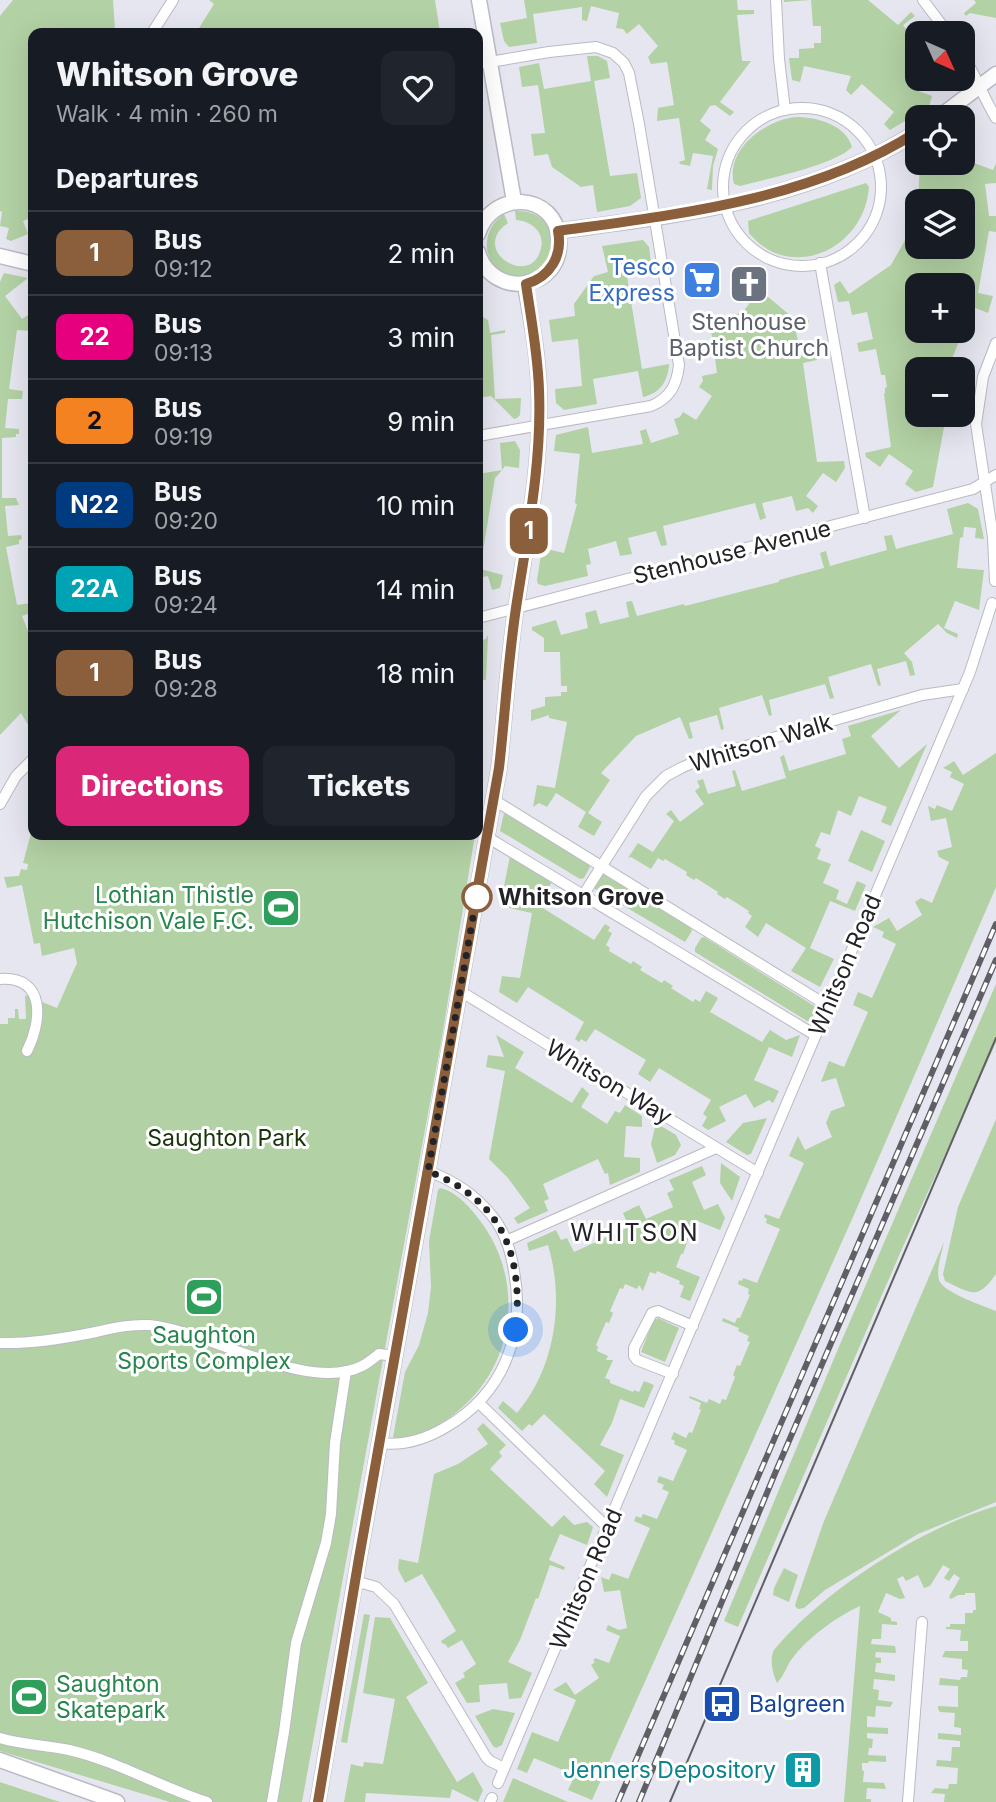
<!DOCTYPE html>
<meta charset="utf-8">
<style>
:root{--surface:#171b24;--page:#20242c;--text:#f1f3f6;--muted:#9ea1a6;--line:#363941;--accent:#db2777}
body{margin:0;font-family:Inter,sans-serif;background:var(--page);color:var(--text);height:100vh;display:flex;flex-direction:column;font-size:26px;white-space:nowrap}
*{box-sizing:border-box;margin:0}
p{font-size:23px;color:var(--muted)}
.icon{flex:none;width:38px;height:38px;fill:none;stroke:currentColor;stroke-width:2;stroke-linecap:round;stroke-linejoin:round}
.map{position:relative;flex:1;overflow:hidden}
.side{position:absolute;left:28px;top:28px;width:455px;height:812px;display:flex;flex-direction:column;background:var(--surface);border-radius:14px;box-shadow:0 7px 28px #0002}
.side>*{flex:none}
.badge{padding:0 14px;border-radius:10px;font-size:24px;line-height:46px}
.needle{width:46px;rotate:135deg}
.fabs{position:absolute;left:905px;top:21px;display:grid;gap:14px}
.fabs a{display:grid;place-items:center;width:70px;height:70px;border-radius:14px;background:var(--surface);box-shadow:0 7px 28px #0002;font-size:35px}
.you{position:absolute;width:35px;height:35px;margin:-18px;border:5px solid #fff;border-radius:50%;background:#1a73e8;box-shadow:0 0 0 10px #1a73e833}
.map>.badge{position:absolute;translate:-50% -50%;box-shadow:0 0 0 4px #fff}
h2{padding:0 28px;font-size:26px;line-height:63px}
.round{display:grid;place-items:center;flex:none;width:74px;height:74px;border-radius:14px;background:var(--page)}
.overview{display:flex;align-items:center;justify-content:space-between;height:119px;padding:0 28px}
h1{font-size:33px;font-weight:800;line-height:52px}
.primary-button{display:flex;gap:14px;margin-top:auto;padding:14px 28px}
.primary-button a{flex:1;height:80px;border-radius:14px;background:var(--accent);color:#fff;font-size:28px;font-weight:800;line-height:80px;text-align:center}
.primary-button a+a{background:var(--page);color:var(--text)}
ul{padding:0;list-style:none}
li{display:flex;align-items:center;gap:21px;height:84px;padding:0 28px;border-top:2px solid var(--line)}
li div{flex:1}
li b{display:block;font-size:26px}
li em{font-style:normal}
li .badge{min-width:77px;font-weight:700;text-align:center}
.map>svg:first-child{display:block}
</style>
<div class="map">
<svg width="996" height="1802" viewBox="0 0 996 1802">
<rect width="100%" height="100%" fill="#e6e6f0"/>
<g fill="#b2d1a4" fill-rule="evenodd">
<polygon points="13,0 113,0 115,30 129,29 129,33 33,33 33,217 23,221 28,234 11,241 6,239 9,228 0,226 2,212 0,211 0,16"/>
<polygon points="209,0 435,0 440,32 456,30 456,33 196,33 214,4"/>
<polygon points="524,0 737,0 738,10 754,10 754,14 737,15 742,61 751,61 720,102 734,112 730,116 715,105 710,106 700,121 711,130 705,140 718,149 713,166 712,190 707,189 713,156 693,153 690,166 680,164 679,162 685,160 679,118 657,121 658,108 674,105 667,62 651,64 648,57 658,46 639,24 627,34 623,29 616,28 619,13 591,6 587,21 582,20 582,7 533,14 537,43 509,47 504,41 500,23 527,18"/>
<polygon points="784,0 868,0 898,25 911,12 915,16 903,25 917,43 917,79 921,79 918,91 932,96 929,107 890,130 884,124 894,112 862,84 851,95 846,90 851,76 804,66 800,82 792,80 789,58 799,58 799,49 814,48 814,43 821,43 821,26 813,26 811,0 784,2"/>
<polygon points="974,0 996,0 996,18 970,13 966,16 964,13 976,3"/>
<polygon points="587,56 598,56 607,61 610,78 594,81 610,176 637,173 641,198 630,206 597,212 593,185 581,187 552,167 548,154 534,156 531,134 545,133 538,85 522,87 519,67 539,63 544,89 591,81"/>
<path d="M796,117C817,117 846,125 852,147C835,165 766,179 740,186L734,184C725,149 766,120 796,117Z"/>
<path d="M963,159L993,170L996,163V183L985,184L989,216H996V232L989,231L978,293L993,296L988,313L973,307L949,366L956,369H917V415H942V417L958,418V426L944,427L933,487L916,492L905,484L913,471L889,454L880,467L866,457L865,453L891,447L884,394L885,393V388L887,387L885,375H881L876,349L859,352L857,343L873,339L867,312L852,315L849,301L838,302L834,285L840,281L849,294L891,265L917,219V247H962V201H918L920,163H962ZM917,285H962V331H917Z"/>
<path d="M866,183L869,187C865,248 791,284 749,233L748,221Z"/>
<path d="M515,211C568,208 561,284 514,276C506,274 500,271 495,266C480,249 487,225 504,214L508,223C468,250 532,290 541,248C545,232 531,221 516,220Z"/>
<path d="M643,240L649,247L652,270L627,276L641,363L642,369L669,364C668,382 660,393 643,397L638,371L593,379L597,404L564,410L556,403L555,389L582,386L578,339L552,342L549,320L575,316L574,304L594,276L608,272L602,246Z"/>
<polygon points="4,273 28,278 5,296 22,319 33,312 33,326 31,331 17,330 9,389 23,391 22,399 8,399 5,428 19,429 19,434 16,434 16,437 2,438 2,498 16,498 19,505 5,506 8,536 21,535 22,539 19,540 19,544 6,547 17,605 31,603 33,612 22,616 33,644 33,733 21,713 0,735 0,282"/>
<polygon points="760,290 798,322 809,320 809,324 795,327 801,356 816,353 817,360 803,363 817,462 844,461 845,468 836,482 823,473 806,496 818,506 813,513 808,508 796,511 792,496 762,503 766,518 760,520 755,503 663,526 667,545 661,546 656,531 628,538 632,554 620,556 616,541 588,549 591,564 586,565 588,576 545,586 538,584 537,580 542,548 564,553 577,504 575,503 580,454 554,451 556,435 588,427 592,453 643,444 640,431 646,429 651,443 679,434 674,419 680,417 683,412 696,420 712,396 699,387 703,381 702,376 717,373 711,330 695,331 694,321 742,313"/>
<polygon points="478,314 488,320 490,333 505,330 505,333 491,335 495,399 521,398 520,415 517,418 514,419 491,396 478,398"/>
<path d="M515,441L520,450L519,468L505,466C502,470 499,474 495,478L480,569L503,575L500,588L492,590L488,576L478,578V474L502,470L500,443Z"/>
<polygon points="968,503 978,509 984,539 975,538 976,528 964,527 963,537 960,538 957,568 984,570 979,610 955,601 944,628 958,634 957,638 947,633 938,624 904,653 912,662 915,675 910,676 906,661 877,669 881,685 878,686 871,664 828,677 834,698 830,699 825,684 769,700 772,715 769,716 762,695 719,708 724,729 721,730 717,715 689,723 693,738 689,739 680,717 636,736 601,773 610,780 588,813 602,822 594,836 578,827 586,812 556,793 547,807 539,803 533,807 537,785 555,788 567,722 549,718 549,715 531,721 531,710 545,706 545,697 561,696 561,692 567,692 567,686 561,686 560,652 544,652 544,638 532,630 532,627 556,620 561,635 588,628 585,613 596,610 600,624 629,617 626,602 632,601 637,616 684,604 685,606 779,582 779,580 824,568 820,553 826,551 830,566 887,550 884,536 892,535 896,549 953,534 947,509"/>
<polygon points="488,635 486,680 478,680 478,641 486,639"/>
<polygon points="901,710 871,736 899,768 927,744 891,826 881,822 887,807 859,796 851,816 838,810 830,835 821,832 815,846 821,849 817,859 831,864 823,883 839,890 836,899 847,904 857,881 866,885 855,911 830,901 810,948 834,959 820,987 791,971 806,948 766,923 758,937 745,927 752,916 748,913 749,911 727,897 725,899 717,894 718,892 696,878 694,880 686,875 687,872 665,859 663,861 658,858 651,869 631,857 628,858 638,843 653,852 674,821 666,814 671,810 680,822 704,804 695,791 700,787 697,781 703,779 708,794 736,786 732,771 735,770 742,791 786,778 780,757 784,755 789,771 846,754 842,739 851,736 848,726"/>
<polygon points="996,753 996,887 853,1217 592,1800 568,1790 575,1775 534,1758 527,1773 517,1769 532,1732 558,1742 576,1700 553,1690 566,1682 575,1695 599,1678 591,1665 595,1662 593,1661 595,1658 609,1663 620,1636 606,1630 608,1625 619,1630 627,1628 620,1590 604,1592 601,1577 609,1580 612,1573 628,1579 650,1528 634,1521 636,1516 641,1518 643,1514 657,1519 669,1492 662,1489 664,1485 657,1482 659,1476 673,1481 687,1450 674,1444 675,1441 671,1439 674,1432 686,1438 689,1432 692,1433 701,1410 699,1409 701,1403 689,1398 690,1396 707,1403 709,1399 720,1404 722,1399 726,1400 735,1377 733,1375 737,1365 740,1366 750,1342 747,1341 749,1336 738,1331 739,1328 722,1321 723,1318 735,1323 737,1318 740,1318 750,1295 748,1294 749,1289 738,1284 739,1280 742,1281 743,1278 757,1283 780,1229 766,1223 767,1219 764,1217 765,1214 779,1219 804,1163 789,1156 798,1136 805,1150 832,1137 826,1123 831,1111 845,1106 836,1078 821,1082 829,1061 844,1067 868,1012 853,1005 858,992 872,998 896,944 882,937 884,932 873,927 889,918 897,931 922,915 915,902 921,898 932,903 949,862 939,857 937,851 952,847 946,818 931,821 928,806 935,809 937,805 952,811 964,784 950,777 952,772 943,768 954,761 963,775"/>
<polygon points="504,813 588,864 590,867 584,878 580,879 500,831"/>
<polygon points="33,826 33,835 475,835 442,1037 302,1802 170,1802 0,1751 0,1024 8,1024 8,1018 15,1018 15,1009 18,1009 19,1019 26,1019 25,995 57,1008 77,963 74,948 42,956 40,943 34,944 22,885 7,888 4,877 19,876 21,869 27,870 28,864 23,863"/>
<polygon points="861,830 885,841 872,872 848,861"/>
<polygon points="510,856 552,882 538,905 594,940 605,924 610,927 608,931 612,933 606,945 610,948 609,951 631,964 633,961 642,967 640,970 662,983 664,980 673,986 671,988 693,1002 695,999 700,1002 706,991 718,998 710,1012 762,1042 770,1030 786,1040 800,1035 792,1057 769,1047 754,1080 779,1091 773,1103 769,1100 754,1108 746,1094 719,1107 726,1121 708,1130 702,1126 707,1117 703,1114 711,1100 659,1068 650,1082 638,1074 646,1060 595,1029 586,1042 581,1039 579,1042 575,1039 584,1022 528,987 517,1003 499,992 502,976 520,978 532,913 500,906"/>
<polygon points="603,874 691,928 692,931 685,942 595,889 594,886"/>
<polygon points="704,937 816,1007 811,1021 807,1021 695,952 695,948 701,938"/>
<polygon points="996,984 996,1043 901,1251 738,1627 724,1621 838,1349"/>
<polygon points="496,1035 524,1052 515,1068 572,1103 582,1087 589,1094 581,1107 607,1124 615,1111 620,1113 625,1105 642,1116 642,1127 626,1126 624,1157 640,1158 640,1172 610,1185 608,1173 605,1174 598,1159 543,1184 549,1199 544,1201 548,1211 518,1224 514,1218 530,1208 508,1178 489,1159 505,1071 486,1067 488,1055 504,1057"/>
<polygon points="767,1118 751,1154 747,1155 726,1142 743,1123"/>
<path d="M996,1119V1274C978,1300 972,1294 945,1281L943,1274L958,1207Z"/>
<polygon points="656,1123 676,1135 681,1145 675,1155 657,1163 651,1144"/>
<polygon points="721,1163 740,1177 732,1201 720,1183"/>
<path d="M702,1166L706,1175L692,1182L704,1210L718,1204L725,1218L720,1230L695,1220L683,1254H681L676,1267L700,1277L690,1301L680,1297L684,1286L679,1284L680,1281L657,1271L656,1274L650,1272L643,1291L639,1285L637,1289L625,1284L623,1289L620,1288L610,1311L613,1313L609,1323L606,1322L596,1345L598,1347L597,1351L608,1356L606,1360H613L605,1378L610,1380V1383L633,1392L634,1390L639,1392L644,1381L654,1385L644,1408L620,1399L612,1423L600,1445L624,1455L607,1497L594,1484L605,1471L544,1414L532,1426L529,1424L522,1431L498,1408L503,1401L517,1413C555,1368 565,1302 548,1245L529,1251L527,1243L556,1230L561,1240L567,1238L574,1252L629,1227L623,1213L639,1205L646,1219L673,1207L667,1193L674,1190L669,1180Z"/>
<path d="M440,1188C455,1191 469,1206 478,1218C525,1277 517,1363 458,1411C441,1425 418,1437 395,1439L393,1437L405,1372L419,1345L428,1313L431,1287L429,1241L438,1190Z"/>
<path d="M944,1242C942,1252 936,1269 939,1280C942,1292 984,1306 996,1311V1502L918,1534L825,1590L804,1608L798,1609L795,1606L796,1602L824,1521Z"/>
<polygon points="658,1318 679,1328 665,1362 641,1352 653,1321"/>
<polygon points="483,1423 506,1445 499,1452 502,1456 490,1469 552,1527 564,1515 574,1525 587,1522 593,1527 587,1545 560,1534 549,1560 565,1567 564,1570 550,1565 538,1599 536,1598 520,1640 508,1662 532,1673 521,1698 509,1699 507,1683 479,1685 480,1702 467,1703 455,1683 465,1677 463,1673 476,1664 462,1640 448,1648 445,1644 443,1644 441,1641 456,1631 422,1574 405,1583 398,1569 399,1559 418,1563 434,1474 458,1464 488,1444 477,1429"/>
<path d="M996,1506V1802H944L945,1794L931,1793L935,1788L948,1789L949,1784H957L958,1768L936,1766L937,1760L951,1761L952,1747H960V1741L938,1739V1733L961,1735V1728L954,1727L955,1713L940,1712L938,1709V1706L958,1707V1686L939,1685L940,1678L960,1680L961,1677H967L968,1670L962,1669V1659L942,1657L945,1651H968V1641H960L961,1630L946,1629V1627H950V1624H965V1613H973V1610H976L975,1593H965V1595H958L951,1599L949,1597L960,1578L954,1574L949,1581L944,1578L950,1569L943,1565L930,1586L924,1588L918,1575L906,1581L903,1576L897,1579L905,1598L900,1599L886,1593L878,1612L891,1618V1621L897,1622V1625L882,1624L881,1639H872L871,1644L895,1646L896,1653L876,1652L875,1657L881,1658V1663H876L875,1672L895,1675V1681L874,1679L873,1689L879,1690L878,1700L893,1702L890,1707L876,1706L875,1717L867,1716V1727L888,1728V1734L867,1733V1738L873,1739L872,1748H869L868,1755L886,1756V1762L869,1761L868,1763H862V1770L864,1771L863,1782L884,1783L886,1789L867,1788L866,1799H871V1802H844L860,1606C836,1617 807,1638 791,1660C786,1668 783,1677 777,1683C773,1674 769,1660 774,1650C824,1590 921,1528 996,1506Z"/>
<polygon points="784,1568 798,1575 789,1602 773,1595 774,1588"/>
<polygon points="364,1614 370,1615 347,1743 341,1742"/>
<polygon points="375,1617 390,1618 428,1683 406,1697 457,1782 473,1772 483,1790 478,1802 452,1789 450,1798 366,1793 365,1802 344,1802 351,1764 363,1767 364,1762 383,1764 395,1699 363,1693"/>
<polygon points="493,1709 515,1713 502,1745 496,1748 493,1746 475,1716"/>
<polygon points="513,1778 568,1802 503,1802"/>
<polygon points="0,1782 60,1802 0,1802"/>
</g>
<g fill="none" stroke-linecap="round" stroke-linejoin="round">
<g stroke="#babac4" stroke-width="12">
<g id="street">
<polyline points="776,0 779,59 785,110"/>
<polyline points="923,0 948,33"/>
<polyline points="152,33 173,0"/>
<path d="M962,54C976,75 983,97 996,118"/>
<path d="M478,64L549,52L596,47L613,53L624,63L629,73L639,124L679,365C677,385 670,398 651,406L478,436"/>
<circle cx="802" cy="187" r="79"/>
<polyline points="820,263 865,518"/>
<polyline points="995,581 993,537 976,424 983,377 996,343"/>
<polyline points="478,618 973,489 996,475"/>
<polyline points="494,800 828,1006"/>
<polyline points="0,804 16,776 33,759"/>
<polyline points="487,837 815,1035"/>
<polyline points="584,894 646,796 666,776 681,768 699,760 800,730 922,695 963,689"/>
<path d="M0,979C46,976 42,1021 27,1051"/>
<polyline points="460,991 758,1173"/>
<polyline points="506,1241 716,1148"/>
<path d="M0,1343C30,1344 61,1339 91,1333C110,1329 128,1324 149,1325C207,1330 307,1394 362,1366C368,1363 374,1358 379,1354L395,1356"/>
<polyline points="673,1374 637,1360 634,1356 634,1348 652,1313 658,1311 693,1326"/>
<polyline points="479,1403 608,1528"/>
<path d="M379,1443C402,1446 426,1439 446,1427C503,1394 526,1335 514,1271C511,1252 505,1232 493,1217C475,1194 454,1181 428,1171"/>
<polyline points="355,1581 376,1587 394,1604 486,1757 490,1761 504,1768"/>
<path d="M0,1738C23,1745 46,1745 69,1750C117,1761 160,1787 207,1802"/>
<polyline points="498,1783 970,672 992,603"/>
<polyline points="272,1802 284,1732 296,1643 326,1543 331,1514 335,1443 346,1371"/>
<polyline points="490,1802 492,1798"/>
<polyline points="908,1802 922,1622"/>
</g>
</g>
<g stroke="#babac4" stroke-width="17">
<g id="secondary">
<polyline points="479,0 514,201"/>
<polyline points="939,117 996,74"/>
<path d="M558,231C681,215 810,200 917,132"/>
<path d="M478,234C492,189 556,192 559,240C563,290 492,301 478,252"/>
<polyline points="0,256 33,264"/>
<polyline points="0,1760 117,1802"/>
<path d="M318,1802L355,1581L499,768C505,715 508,661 516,608C527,536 542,464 539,390C538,354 531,319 525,284"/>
</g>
</g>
<use href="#street" stroke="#fff" stroke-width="10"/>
<use href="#secondary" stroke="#fff" stroke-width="14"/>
<polyline stroke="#5f5f65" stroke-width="2" points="670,1802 996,1038"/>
<g stroke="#5f5f65" stroke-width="6">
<g id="rail">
<polyline points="618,1802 996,924"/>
<polyline points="639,1802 776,1471 996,960"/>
</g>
</g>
<use href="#rail" stroke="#fff" stroke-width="3.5" stroke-dasharray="10" stroke-linecap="butt"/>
</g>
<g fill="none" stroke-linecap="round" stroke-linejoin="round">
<g stroke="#fff" stroke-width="16">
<path id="line" d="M318,1802L359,1558L499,768C505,715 508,661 516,608C527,535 542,464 539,390C538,354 531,319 526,284C550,277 563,256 558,231C681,214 810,200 917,132"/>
</g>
<use href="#line" stroke="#8b5e3c" stroke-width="10"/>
<path stroke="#232327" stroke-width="7" stroke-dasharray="0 12.6" d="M477,897L478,889L428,1171C502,1201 523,1252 516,1330"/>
</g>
<defs>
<g id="supermarket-square" transform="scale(2.0125)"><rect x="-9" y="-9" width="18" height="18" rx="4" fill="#3f7fe0" stroke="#fff"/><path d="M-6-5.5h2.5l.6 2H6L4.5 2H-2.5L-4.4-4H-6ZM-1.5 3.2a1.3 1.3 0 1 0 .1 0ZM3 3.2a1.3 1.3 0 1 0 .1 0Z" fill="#fff"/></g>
<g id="church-square" transform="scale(2.0125)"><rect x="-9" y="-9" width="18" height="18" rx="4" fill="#6b7280" stroke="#fff"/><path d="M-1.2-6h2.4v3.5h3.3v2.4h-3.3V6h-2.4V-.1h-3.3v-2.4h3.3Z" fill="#fff"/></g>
<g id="stadium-square" transform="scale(2.0125)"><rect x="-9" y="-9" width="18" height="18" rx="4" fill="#2e9e5b" stroke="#fff"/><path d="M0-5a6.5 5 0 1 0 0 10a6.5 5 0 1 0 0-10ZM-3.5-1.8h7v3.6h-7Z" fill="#fff"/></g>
<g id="bus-square" transform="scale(2.0125)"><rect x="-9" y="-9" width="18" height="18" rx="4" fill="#1a4fb4" stroke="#fff"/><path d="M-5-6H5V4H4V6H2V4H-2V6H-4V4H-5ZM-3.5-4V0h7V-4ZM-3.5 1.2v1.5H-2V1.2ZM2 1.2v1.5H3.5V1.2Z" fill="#fff"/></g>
<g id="building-square" transform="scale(2.0125)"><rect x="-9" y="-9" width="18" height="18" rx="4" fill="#0f9aa8" stroke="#fff"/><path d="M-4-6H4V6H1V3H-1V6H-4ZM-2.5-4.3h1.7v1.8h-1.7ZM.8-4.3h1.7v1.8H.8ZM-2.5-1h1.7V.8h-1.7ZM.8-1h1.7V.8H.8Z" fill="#fff"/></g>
</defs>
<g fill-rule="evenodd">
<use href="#supermarket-square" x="702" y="280"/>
<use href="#church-square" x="749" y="284"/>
<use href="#stadium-square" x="281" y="908"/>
<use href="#stadium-square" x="204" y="1297"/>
<use href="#stadium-square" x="29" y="1697"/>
<use href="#bus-square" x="722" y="1704"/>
<use href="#building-square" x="803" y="1770"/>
</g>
<circle fill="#fff" stroke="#8b5e3c" stroke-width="3.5" cx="477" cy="897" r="14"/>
<g text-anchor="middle" stroke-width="6" stroke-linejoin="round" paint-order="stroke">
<g font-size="23" fill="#366cbe" stroke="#fff" text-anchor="end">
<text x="675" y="275">Tesco<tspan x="675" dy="26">Express</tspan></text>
</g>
<g font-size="23" fill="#5b616d" stroke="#fff">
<text x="749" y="330">Stenhouse<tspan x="749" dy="26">Baptist Church</tspan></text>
</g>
<g font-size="23" fill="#232327" stroke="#fff">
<text transform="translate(732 552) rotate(-14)" y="8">Stenhouse Avenue</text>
<text transform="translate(761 743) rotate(-17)" y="8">Whitson Walk</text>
<text transform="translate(845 965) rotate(-67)" y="8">Whitson Road</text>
<text transform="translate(609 1082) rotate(31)" y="8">Whitson Way</text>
<text transform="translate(586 1579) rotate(-67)" y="8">Whitson Road</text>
</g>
<g font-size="23" fill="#27864d" stroke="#fff" text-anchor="end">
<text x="254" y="903">Lothian Thistle<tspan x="254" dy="26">Hutchison Vale F.C.</tspan></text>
<text x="204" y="1343" text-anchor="middle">Saughton<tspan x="204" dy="26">Sports Complex</tspan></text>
<text x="56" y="1692" text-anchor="start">Saughton<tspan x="56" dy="26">Skatepark</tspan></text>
</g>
<g font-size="23" font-weight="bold" fill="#232327" stroke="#fff" text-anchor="start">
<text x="498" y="905">Whitson Grove</text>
</g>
<g font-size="23" fill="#19330a" stroke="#fff">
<text x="227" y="1146">Saughton Park</text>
</g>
<g font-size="23" fill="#164399" stroke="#fff" text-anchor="start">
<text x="749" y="1712">Balgreen</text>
</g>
<g font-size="23" fill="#0d838f" stroke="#fff" text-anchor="end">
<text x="776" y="1778">Jenners Depository</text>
</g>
<g font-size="24" letter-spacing="2" fill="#232327" stroke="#fff">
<text x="635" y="1241">WHITSON</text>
</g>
</g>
</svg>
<div class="fabs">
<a><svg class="needle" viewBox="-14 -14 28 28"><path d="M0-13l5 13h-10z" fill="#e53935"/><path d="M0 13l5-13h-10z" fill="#9ea1a6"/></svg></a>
<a><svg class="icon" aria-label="locate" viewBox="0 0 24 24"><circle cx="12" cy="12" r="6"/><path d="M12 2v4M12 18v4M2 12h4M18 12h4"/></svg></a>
<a><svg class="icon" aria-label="layers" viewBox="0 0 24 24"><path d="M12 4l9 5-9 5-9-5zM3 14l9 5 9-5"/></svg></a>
<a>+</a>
<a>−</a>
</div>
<div class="you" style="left:516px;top:1330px"></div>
<b class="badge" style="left:529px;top:531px;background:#8b5e3c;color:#fff">1</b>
<section class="side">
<div class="overview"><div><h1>Whitson Grove</h1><p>Walk · 4 min · 260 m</p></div><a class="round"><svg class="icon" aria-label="heart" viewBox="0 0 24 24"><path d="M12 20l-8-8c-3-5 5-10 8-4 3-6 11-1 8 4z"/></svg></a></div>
<h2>Departures</h2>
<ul>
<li><span class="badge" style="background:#8b5e3c;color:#fff">1</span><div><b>Bus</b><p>09:12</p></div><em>2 min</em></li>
<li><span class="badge" style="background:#e6007e;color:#fff">22</span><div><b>Bus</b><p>09:13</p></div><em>3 min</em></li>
<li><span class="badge" style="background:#f58220;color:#111">2</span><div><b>Bus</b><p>09:19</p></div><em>9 min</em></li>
<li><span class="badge" style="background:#003b80;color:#fff">N22</span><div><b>Bus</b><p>09:20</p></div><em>10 min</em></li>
<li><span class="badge" style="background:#00a3b4;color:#fff">22A</span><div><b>Bus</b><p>09:24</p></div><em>14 min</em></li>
<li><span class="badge" style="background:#8b5e3c;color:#fff">1</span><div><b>Bus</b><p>09:28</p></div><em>18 min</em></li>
</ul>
<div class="primary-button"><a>Directions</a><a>Tickets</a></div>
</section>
</div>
